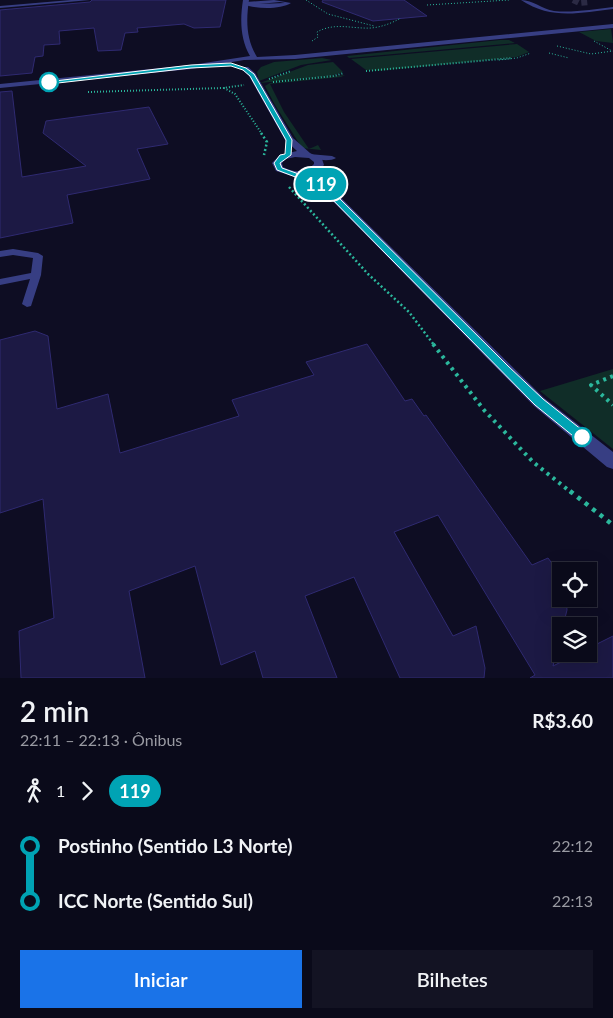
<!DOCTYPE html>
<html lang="pt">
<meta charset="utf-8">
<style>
:root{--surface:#0a0a1a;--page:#131323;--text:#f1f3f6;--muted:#999aa2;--line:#2a2b39;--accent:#1a73e8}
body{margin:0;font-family:Lato,sans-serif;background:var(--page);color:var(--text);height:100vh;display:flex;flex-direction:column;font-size:19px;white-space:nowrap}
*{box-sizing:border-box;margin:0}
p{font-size:16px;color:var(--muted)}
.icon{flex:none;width:28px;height:28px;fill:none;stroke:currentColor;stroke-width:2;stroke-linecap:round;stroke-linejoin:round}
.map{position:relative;height:678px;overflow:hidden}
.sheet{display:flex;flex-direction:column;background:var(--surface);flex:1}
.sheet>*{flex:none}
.badge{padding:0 10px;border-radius:16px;font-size:18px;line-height:32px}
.fabs{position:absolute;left:552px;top:562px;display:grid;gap:10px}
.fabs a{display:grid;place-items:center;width:45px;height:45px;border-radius:0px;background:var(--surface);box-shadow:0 5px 20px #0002,0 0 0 1px var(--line);font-size:25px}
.map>.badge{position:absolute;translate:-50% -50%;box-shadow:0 0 0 2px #fff}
.legs{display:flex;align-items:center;gap:8px;height:55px;padding:0 20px;font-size:16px}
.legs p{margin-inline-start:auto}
.overview{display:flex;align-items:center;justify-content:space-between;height:85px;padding:0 20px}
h1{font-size:28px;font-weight:600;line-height:38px}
.button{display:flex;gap:10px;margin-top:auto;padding:10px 20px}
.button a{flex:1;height:58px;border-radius:0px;background:var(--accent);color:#fff;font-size:20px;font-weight:600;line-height:58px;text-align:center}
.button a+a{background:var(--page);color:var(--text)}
ul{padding:0 20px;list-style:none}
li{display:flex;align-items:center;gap:18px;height:55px;font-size:19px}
li i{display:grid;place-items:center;width:8px;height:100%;margin:0 6px;background:currentColor}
li i::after{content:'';width:12px;height:12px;margin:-6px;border:4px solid;border-radius:50%;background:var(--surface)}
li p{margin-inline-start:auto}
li:first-child i{background:linear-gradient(#0000 50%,currentColor 0)}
li:last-child i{background:linear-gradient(currentColor 50%,#0000 0)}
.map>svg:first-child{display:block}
</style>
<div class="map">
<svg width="613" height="678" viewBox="0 0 613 678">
<rect width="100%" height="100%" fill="#0e0d23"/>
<g fill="#102d28">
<polygon points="611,29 613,43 596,41 579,32"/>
<polygon points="500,40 509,40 515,43 349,58 347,56"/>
<polygon points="517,44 529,52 517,57 379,71 366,70 351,59"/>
<polygon points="322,58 332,60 301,65 259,81 257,72 261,67 274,62"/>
<polygon points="333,62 343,72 331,76 260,83 308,65"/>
<polygon points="345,75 341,77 270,84 284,112 309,149 318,145 321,150 302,148 275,105 265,86 270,83"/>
<polygon points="613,369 613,449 540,391"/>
</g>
<g fill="#1c1944" stroke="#2f2a71">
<polygon points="92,0 226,0 220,27 194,28 184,24 137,28 138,32 125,33 121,50 98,51 94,28 59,31 60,44 44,45 43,56 35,57 32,73 0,76 0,10 90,2"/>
<polygon points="323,0 404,0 427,16 373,21 322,2"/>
<polygon points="12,91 22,177 86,166 43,133 46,121 149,107 168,144 137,149 150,179 67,195 73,223 0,238 0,92"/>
<polygon points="35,331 48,336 57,409 108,394 120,453 239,416 232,400 314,375 306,362 367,344 405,401 412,399 424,416 426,415 532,565 548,558 560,574 561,599 566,599 567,610 553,666 577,654 589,654 589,648 613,636 613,678 530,678 535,675 438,515 394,532 453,636 476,626 485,668 484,678 400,678 354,577 305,596 337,678 263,678 255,651 221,665 195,566 129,591 145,678 21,678 19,631 54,618 43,499 0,513 0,340"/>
</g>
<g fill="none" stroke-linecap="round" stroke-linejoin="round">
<polyline stroke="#2b2a44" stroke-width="6" stroke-dasharray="6 3" stroke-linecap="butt" points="573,0 579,3 589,2"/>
<g stroke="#2bb79c" stroke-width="1" stroke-dasharray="1 2" stroke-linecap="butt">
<polyline points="306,0 328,14 374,26"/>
<polyline points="427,5 509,0"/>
<path d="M312,41L318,37L317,32C335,22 352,29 371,28C382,27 392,23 401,18"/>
<polyline points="594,41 612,51"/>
<polyline points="557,46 591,54 613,51"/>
<polyline points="549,53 569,58"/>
<polyline points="499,60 517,58 531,53"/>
</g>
<g stroke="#2bb79c" stroke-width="2" stroke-dasharray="1 2" stroke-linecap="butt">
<polyline points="366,71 512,58"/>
<polyline points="269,79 291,71"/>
<polyline points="273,82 334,76 344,73"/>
<polyline points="224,88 235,94 262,134"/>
<polyline points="88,92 223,88 244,85"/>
</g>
<g stroke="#2bb79c" stroke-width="2.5" stroke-dasharray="2 2.5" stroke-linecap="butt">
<polyline points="261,133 267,142 264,155"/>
<polyline points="289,187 368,274 409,312 434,345"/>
</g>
<g stroke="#2bb79c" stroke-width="4" stroke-dasharray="3 4.5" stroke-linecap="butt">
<polyline points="433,344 484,410 533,462 572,493"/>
<polyline points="613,376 591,385 613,405"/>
</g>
<polyline stroke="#2bb79c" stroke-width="4.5" stroke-dasharray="4 5.5" stroke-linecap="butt" points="570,491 613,525"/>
<g fill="#373e83" fill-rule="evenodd">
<polygon points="71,0 90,0 0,8 0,6"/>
<path d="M274,0L291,3C280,10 254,9 243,4L246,2ZM280,2L285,3L259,4Z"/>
<path d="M521,0C533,0 542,9 554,11C573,13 594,9 613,7V9C579,13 551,20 521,0Z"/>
<path d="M309,154L332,156L336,158C330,162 314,160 308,156Z"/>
<polygon points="13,249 38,253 43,256 41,275 31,306 27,307 22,304 30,279 0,285 0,279 31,273 33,258 13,255 0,257 0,251"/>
</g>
<g fill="#373e83" fill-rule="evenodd">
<path d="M243,0H249C246,20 246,39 257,57L295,55L613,24V28L295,59L244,60L191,69L0,88V84L191,65L250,56C240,39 240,19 243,0Z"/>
<path d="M242,67H248L255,73L293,138L310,153L322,159L324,165L320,169L326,183L544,398L613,452V469L607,467L534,406L318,186L313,174L295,177L276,171L272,163L280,155L297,151L285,140L249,76L241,69ZM295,157L309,158L314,162V164C305,173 294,173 283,167L282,163L286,159Z"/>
</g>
</g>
<polygon fill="#00a3b4" stroke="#fff" points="231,63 246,68 254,74 292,140 291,155 280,163 282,168 324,183 508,366 543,399 587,434 588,437 587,440 578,440 535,405 319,186 277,170 274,163 280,155 285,154 286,140 250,76 243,70 231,66 191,68 49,84 46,82 191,65"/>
<g fill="#fff" stroke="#00a3b4" stroke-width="2.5">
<circle cx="49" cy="82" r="9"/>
<circle cx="582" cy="437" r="9"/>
</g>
</svg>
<div class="fabs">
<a><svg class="icon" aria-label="locate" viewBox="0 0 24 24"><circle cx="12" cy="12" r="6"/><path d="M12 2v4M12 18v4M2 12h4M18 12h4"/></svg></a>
<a><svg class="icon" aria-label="layers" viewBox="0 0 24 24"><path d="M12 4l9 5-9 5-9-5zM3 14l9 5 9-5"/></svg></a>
</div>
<b class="badge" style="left:321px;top:184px;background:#00a3b4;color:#fff">119</b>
</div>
<section class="sheet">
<div class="overview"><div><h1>2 min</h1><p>22:11 – 22:13 · Ônibus</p></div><b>R$3.60</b></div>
<div class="legs"><svg class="icon" aria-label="walk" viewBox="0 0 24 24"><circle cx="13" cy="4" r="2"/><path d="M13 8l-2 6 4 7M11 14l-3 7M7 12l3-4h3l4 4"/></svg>1<svg class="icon" aria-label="forward" viewBox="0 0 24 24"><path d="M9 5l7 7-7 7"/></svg><b class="badge" style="background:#00a3b4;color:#fff">119</b></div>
<ul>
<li><i style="color:#00a3b4"></i><b>Postinho (Sentido L3 Norte)</b><p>22:12</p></li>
<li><i style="color:#00a3b4"></i><b>ICC Norte (Sentido Sul)</b><p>22:13</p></li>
</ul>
<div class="button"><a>Iniciar</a><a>Bilhetes</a></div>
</section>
